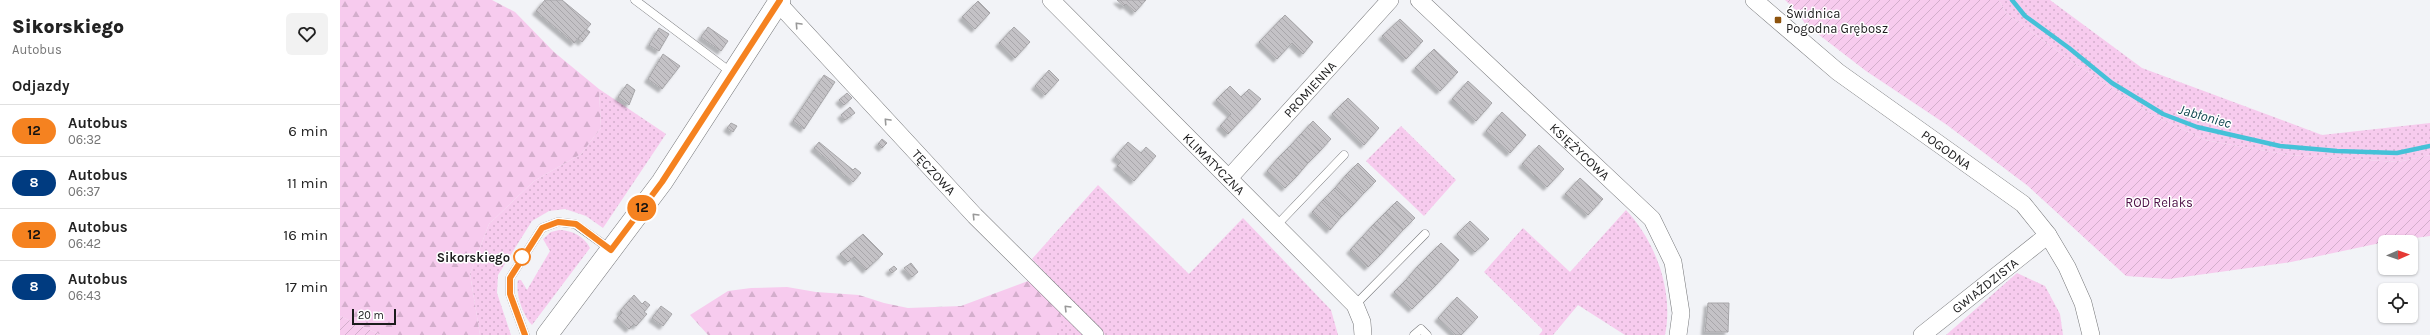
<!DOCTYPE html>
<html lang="pl">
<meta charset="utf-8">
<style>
:root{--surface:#fff;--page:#f2f2f2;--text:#222;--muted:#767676;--line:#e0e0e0}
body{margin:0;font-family:Karla,sans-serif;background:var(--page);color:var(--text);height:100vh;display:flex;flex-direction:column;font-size:15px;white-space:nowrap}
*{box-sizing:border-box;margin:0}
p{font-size:13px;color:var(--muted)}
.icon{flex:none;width:22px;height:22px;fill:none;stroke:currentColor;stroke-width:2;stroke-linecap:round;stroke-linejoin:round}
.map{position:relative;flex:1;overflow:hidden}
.drawer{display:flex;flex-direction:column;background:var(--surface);width:340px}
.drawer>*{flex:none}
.badge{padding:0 8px;border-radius:13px;font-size:14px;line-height:26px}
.needle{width:26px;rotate:88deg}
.controls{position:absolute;left:2038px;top:235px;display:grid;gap:8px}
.controls a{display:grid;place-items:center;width:40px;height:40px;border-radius:6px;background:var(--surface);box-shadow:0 1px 3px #0004;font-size:20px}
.scale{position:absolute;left:12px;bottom:10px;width:44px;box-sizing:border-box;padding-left:4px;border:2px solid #1c1c1d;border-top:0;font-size:11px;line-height:14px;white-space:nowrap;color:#1c1c1d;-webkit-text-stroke:3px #fff;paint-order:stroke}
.map>.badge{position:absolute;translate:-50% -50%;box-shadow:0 0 0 2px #fff}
h2{padding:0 12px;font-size:15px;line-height:36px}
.round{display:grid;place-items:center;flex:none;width:42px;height:42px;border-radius:6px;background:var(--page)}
.summary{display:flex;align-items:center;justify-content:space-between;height:68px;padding:0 12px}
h1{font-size:19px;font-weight:800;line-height:30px}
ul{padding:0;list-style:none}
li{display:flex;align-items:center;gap:12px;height:52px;padding:0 12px;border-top:1px solid var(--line)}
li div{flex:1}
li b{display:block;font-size:15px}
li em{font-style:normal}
li .badge{min-width:44px;font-weight:700;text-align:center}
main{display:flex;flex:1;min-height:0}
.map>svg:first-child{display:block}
</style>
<main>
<section class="drawer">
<div class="summary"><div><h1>Sikorskiego</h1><p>Autobus</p></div><a class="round"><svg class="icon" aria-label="heart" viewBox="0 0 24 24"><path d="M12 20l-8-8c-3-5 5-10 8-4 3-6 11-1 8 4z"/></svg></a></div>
<h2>Odjazdy</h2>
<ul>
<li><span class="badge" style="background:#f58220;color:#111">12</span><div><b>Autobus</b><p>06:32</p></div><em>6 min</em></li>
<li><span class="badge" style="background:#003b80;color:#fff">8</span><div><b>Autobus</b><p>06:37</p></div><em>11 min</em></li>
<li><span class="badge" style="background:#f58220;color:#111">12</span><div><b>Autobus</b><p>06:42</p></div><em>16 min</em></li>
<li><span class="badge" style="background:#003b80;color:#fff">8</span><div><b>Autobus</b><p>06:43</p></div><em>17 min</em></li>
</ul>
</section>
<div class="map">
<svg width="2090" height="335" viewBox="0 0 2090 335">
<defs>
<pattern id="grass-dots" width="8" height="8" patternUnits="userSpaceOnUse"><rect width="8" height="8" fill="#f7cbee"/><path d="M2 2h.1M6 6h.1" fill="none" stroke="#d3aecc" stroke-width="1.8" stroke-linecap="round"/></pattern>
<pattern id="forest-firs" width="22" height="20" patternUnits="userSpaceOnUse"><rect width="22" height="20" fill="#f7cbee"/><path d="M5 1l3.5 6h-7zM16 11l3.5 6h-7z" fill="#d3aecc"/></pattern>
<pattern id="garden-furrows" width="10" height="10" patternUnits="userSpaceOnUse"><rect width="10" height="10" fill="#f7cbee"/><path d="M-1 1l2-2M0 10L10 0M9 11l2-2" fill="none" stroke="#d3aecc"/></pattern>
<pattern id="building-back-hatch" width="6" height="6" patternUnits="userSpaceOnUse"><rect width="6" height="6" fill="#c4c2c6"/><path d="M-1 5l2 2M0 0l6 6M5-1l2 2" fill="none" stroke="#a8a6aa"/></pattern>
<filter id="shadow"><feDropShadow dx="-3.5" dy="3.5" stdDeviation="1" flood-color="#0004"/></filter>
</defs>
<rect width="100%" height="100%" fill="#f2f3f7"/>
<g fill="url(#grass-dots)">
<polygon points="1659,0 1710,0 1802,68 1982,135 2090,123 2090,155 2058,162 1948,155 1865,140 1810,114 1731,61 1666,13"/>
<polygon points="259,89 326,134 263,228 246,216 225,209 209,211 192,221 158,275 157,293 171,335 140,335 130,274 149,224 194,181 241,154 261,128"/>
<polygon points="1061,126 1116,180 1084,216 1026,161"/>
<polygon points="758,185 849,274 903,218 991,310 998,335 765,335 692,259"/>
<path d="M1286,210C1316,242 1334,292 1325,335H1285L1238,305L1213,335H1199L1203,330L1144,272L1183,228L1230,272Z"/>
<path d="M219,230C231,230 244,236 250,248L192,325C183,316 175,293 178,280H181L187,290L210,251L203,239L211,232Z"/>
<polygon points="1677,273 1705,286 1720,314 1723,335 1606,335"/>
<polygon points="717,307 745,335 716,335 721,317"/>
</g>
<g fill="url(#forest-firs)">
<polygon points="0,0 152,0 175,12 214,52 259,89 261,128 241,154 194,181 149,224 130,274 140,335 41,335 0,316"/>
<path d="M688,281C697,286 721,305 721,317C721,322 718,330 716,335H368L350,315L388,291L411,288L447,287L476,292L519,295L544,303L568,308L621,306Z"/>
</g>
<g fill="url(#garden-furrows)">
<polygon points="1445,0 1659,0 1666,13 1731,61 1810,114 1865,140 1948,155 2058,162 2090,155 2090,236 2045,242 1951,262 1829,279 1786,276 1688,186 1607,125 1526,71 1465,24 1459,13"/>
<polygon points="0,316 41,335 0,335"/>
</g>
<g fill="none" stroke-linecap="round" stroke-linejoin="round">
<polyline stroke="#45c1d8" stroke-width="4.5" points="1672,0 1685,16 1729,48 1772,83 1823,114 1857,127 1940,146 1997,151 2057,153 2090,146"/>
</g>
<g fill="url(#building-back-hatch)" stroke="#a7a6a9" filter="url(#shadow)">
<polygon points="205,0 222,0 251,24 234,43 196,11"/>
<polygon points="777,0 806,0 795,12 786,4 784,6"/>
<polygon points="638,1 650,13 635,29 622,17"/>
<polygon points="945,15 973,42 963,54 952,43 937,59 919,42"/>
<polygon points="1060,19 1083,41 1066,59 1042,36"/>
<polygon points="368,27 388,41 381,51 361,37"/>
<polygon points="674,27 690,42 675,58 659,43"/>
<polygon points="319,28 329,34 319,51 309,45"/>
<polygon points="246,29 250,32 242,42 238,39"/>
<polygon points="1094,49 1118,72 1100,91 1075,68"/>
<polygon points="323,54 340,66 322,89 308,79"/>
<polygon points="709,70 719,80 705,95 695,86"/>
<polygon points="484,75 495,82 464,129 453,121"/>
<polygon points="1128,81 1152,103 1136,121 1112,99"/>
<polygon points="287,84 295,90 289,105 278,97"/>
<polygon points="890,86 901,97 909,89 921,99 888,134 880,126 891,114 876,100"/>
<polygon points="507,93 512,98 504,105 499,100"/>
<polygon points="1008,98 1039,128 1024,145 992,114"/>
<polygon points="510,107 515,113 505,120 501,115"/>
<polygon points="1162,112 1186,135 1170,153 1146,131"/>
<polygon points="973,121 991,139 980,151 961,134"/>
<polygon points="391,123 397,126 393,132 387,128"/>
<polygon points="961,134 980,151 968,163 950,146"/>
<polygon points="542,139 547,143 542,148 538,144"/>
<polygon points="479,142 513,170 515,168 521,173 513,182 474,148"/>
<polygon points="788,142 801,153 806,147 816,156 794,181 777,166 781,162 775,157"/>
<polygon points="1199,145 1224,169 1207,187 1182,164"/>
<polygon points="950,146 968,163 957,176 938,158"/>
<polygon points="938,158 957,176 945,188 927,171"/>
<polygon points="1018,163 1036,181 1024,193 1006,175"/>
<polygon points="1006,175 1024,193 1013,205 995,188"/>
<polygon points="1240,178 1263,199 1248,215 1225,194"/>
<polygon points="995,188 1013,205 1001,217 983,200"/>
<polygon points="983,200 1001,217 990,230 972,212"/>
<polygon points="1057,201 1075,218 1063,230 1045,213"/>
<polygon points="1045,213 1063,230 1052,242 1033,225"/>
<polygon points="1130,221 1149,239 1135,252 1117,234"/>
<polygon points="1033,225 1052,242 1040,255 1022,237"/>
<polygon points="523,234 543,254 526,270 514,257 508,262 500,254"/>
<polygon points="1022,237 1040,255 1028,267 1010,250"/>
<polygon points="1101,243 1119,260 1107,273 1089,255"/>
<polygon points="1089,255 1107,273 1096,285 1077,267"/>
<polygon points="571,263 578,272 572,277 564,268"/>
<polygon points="554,266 557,269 552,273 549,270"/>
<polygon points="1077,267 1096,285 1084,297 1066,280"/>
<polygon points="1066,280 1084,297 1072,309 1054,292"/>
<polygon points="294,295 302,304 305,301 310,305 304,312 307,314 296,326 294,324 289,329 277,318 282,313 280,311"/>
<polygon points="1117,297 1138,317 1121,335 1116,335 1098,318"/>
<polygon points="1368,303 1389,303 1388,332 1365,332"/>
<polygon points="321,306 332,314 323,326 312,318"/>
</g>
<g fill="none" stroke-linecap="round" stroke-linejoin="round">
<g stroke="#76777a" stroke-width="9">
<g id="service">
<polyline points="295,0 392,73"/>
<polyline points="936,226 1004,155"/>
<polyline points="1015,305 1085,234"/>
<polyline points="185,335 170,294 170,278 202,228 218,222 235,224 270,249"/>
<polyline points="1074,335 1081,329 1087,335"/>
</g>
</g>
<g stroke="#76777a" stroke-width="18">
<g id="minor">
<path id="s1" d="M711,0L1015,305L1022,322L1023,335"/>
<path id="s2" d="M1079,0L1312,219L1333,262L1341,313L1338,335"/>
<path id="s3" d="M1414,0L1498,72L1683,204L1708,235L1727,267L1743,303L1751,335"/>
<path id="s4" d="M438,3L635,216L755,335"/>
<path id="s5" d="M889,178L1050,0"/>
<path id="s6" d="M1582,335L1708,235"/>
</g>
</g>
<g stroke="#76777a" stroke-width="22">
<polyline id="tertiary" points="207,335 322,182 440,0"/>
</g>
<use href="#service" stroke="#fff" stroke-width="8"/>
<use href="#minor" stroke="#fff" stroke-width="17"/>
<use href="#tertiary" stroke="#fff" stroke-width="21"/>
</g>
<defs><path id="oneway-chevron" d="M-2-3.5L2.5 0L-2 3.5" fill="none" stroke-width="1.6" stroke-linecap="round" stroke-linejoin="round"/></defs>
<g stroke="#999">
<use href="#oneway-chevron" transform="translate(458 25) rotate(-133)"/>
<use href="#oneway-chevron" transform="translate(547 121) rotate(-133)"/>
<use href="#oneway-chevron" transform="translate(635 216) rotate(-134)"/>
<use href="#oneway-chevron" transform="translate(727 308) rotate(-135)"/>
</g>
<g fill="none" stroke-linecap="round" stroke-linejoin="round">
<g stroke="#fff" stroke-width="9">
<polyline id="line" points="185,335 170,294 170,278 202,228 218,222 236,224 271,250 322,182 440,0"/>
</g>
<use href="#line" stroke="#f58220" stroke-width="6"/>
</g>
<rect fill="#8d530d" stroke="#fff" stroke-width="1.5" x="1434" y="16" width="8" height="8" rx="2"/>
<circle fill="#fff" stroke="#f58220" stroke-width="2" cx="182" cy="257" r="8"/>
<g text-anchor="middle" stroke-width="3" stroke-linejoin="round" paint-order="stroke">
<g font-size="13" fill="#1c1c1d" stroke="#fff" text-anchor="start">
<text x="1446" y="18">Świdnica<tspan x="1446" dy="15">Pogodna Grębosz</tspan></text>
</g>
<g font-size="13" fill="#1c1c1d" stroke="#fff">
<text dy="5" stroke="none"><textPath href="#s5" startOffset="120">PROMIENNA</textPath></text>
<text dy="5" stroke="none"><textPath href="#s2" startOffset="221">KSIĘŻYCOWA</textPath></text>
<text dy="5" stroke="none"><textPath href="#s3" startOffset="244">POGODNA</textPath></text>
<text dy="5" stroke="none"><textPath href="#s1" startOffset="231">KLIMATYCZNA</textPath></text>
<text dy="5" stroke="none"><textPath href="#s4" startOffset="230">TĘCZOWA</textPath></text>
<text dy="5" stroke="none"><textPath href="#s6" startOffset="80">GWIAŹDZISTA</textPath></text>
</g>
<g font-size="13" fill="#4d1046" stroke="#fff">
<text x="1819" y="207">ROD Relaks</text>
</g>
<g font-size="13" font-weight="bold" fill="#1c1c1d" stroke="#fff" text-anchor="end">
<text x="170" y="262">Sikorskiego</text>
</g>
<g font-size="14" font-style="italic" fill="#134852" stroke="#fff">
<text transform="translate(1865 116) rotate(16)" y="5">Jabłoniec</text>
</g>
</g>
</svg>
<div class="controls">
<a><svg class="needle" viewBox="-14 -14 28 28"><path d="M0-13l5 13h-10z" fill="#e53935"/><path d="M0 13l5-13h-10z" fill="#767676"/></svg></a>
<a><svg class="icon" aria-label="locate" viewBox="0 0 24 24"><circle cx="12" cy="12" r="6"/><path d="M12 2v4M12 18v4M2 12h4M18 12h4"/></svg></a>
</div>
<div class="scale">20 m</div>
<b class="badge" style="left:302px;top:208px;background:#f58220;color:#111">12</b>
</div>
</main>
